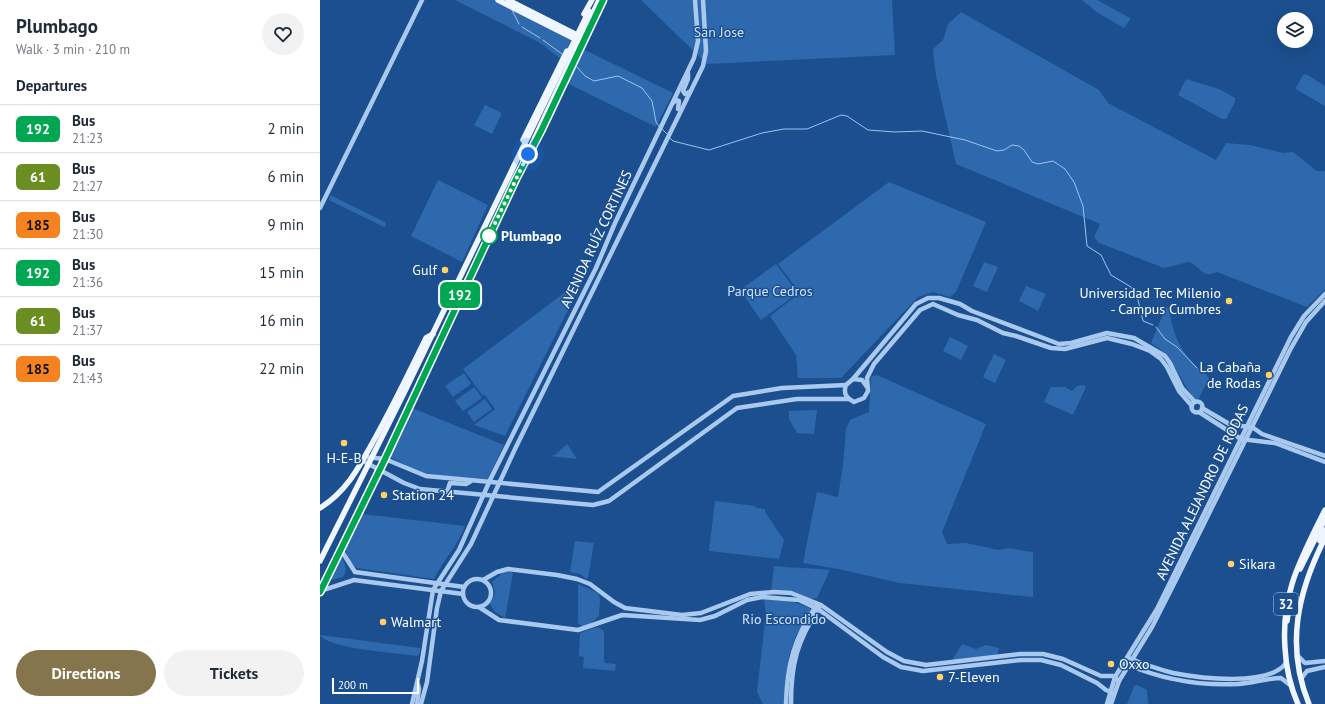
<!DOCTYPE html>
<meta charset="utf-8">
<style>
:root{--surface:#fff;--page:#f2f2f3;--text:#1f2937;--muted:#747a83;--line:#e0e1e3;--accent:#84754c}
body{margin:0;font-family:"PT Sans",sans-serif;background:var(--page);color:var(--text);height:100vh;display:flex;flex-direction:column;font-size:15px;white-space:nowrap}
*{box-sizing:border-box;margin:0}
p{font-size:13px;color:var(--muted)}
.icon{flex:none;width:22px;height:22px;fill:none;stroke:currentColor;stroke-width:2;stroke-linecap:round;stroke-linejoin:round}
.map{position:relative;flex:1;overflow:hidden}
.side{display:flex;flex-direction:column;background:var(--surface);width:320px}
.side>*{flex:none}
.badge{padding:0 8px;border-radius:6px;font-size:14px;line-height:26px}
.buttons{position:absolute;left:957px;top:12px;display:grid;gap:8px}
.buttons a{display:grid;place-items:center;width:36px;height:36px;border-radius:50%;background:var(--surface);box-shadow:0 4px 16px #0002;font-size:20px}
.scale{position:absolute;left:12px;bottom:10px;width:87px;box-sizing:border-box;padding-left:4px;border:2px solid #fff;border-top:0;font-size:11px;line-height:14px;white-space:nowrap;color:#fff;-webkit-text-stroke:3px #1b4f8f;paint-order:stroke}
.you{position:absolute;width:20px;height:20px;margin:-10px;border:3px solid #fff;border-radius:50%;background:#1a73e8;box-shadow:0 0 0 6px #1a73e833}
.map>.badge{position:absolute;translate:-50% -50%;box-shadow:0 0 0 2px #fff}
h2{padding:0 16px;font-size:15px;line-height:36px}
.round{display:grid;place-items:center;flex:none;width:42px;height:42px;border-radius:21px;background:var(--page)}
.summary{display:flex;align-items:center;justify-content:space-between;height:68px;padding:0 16px}
h1{font-size:19px;font-weight:700;line-height:30px}
.button{display:flex;gap:8px;margin-top:auto;padding:8px 16px}
.button a{flex:1;height:46px;border-radius:24px;background:var(--accent);color:#fff;font-size:16px;font-weight:700;line-height:46px;text-align:center}
.button a+a{background:var(--page);color:var(--text)}
ul{padding:0;list-style:none}
li{display:flex;align-items:center;gap:12px;height:48px;padding:0 16px;border-top:1px solid var(--line)}
li div{flex:1}
li b{display:block;font-size:15px}
li em{font-style:normal}
li .badge{min-width:44px;font-weight:700;text-align:center}
main{display:flex;flex:1;min-height:0}
.map>svg:first-child{display:block}
</style>
<main>
<section class="side">
<div class="summary"><div><h1>Plumbago</h1><p>Walk · 3 min · 210 m</p></div><a class="round"><svg class="icon" aria-label="heart" viewBox="0 0 24 24"><path d="M12 20l-8-8c-3-5 5-10 8-4 3-6 11-1 8 4z"/></svg></a></div>
<h2>Departures</h2>
<ul>
<li><span class="badge" style="background:#00a651;color:#fff">192</span><div><b>Bus</b><p>21:23</p></div><em>2 min</em></li>
<li><span class="badge" style="background:#6b8e23;color:#fff">61</span><div><b>Bus</b><p>21:27</p></div><em>6 min</em></li>
<li><span class="badge" style="background:#f58220;color:#111">185</span><div><b>Bus</b><p>21:30</p></div><em>9 min</em></li>
<li><span class="badge" style="background:#00a651;color:#fff">192</span><div><b>Bus</b><p>21:36</p></div><em>15 min</em></li>
<li><span class="badge" style="background:#6b8e23;color:#fff">61</span><div><b>Bus</b><p>21:37</p></div><em>16 min</em></li>
<li><span class="badge" style="background:#f58220;color:#111">185</span><div><b>Bus</b><p>21:43</p></div><em>22 min</em></li>
</ul>
<div class="button"><a>Directions</a><a>Tickets</a></div>
</section>
<div class="map">
<svg width="1005" height="704" viewBox="0 0 1005 704">
<rect width="100%" height="100%" fill="#1b4f8f"/>
<g fill="#2e69ad">
<polygon points="135,0 178,0 253,38 242,60 220,43"/>
<polygon points="321,0 572,0 575,55 387,64"/>
<polygon points="762,0 777,0 810,18 810,20 804,28 778,13"/>
<path d="M641,12L779,90L788,103L896,160L906,143L930,145L963,153L973,152L997,171H1005V289L987,307L897,272C881,279 882,267 869,262L844,268L779,243L774,237L780,224L636,164L616,76L613,49L623,40L628,24Z"/>
<polygon points="261,48 353,93 336,127 245,82"/>
<polygon points="986,74 1005,86 1005,106 977,90 976,88 983,75"/>
<polygon points="866,79 899,89 915,98 915,102 906,119 902,119 858,95"/>
<polygon points="165,105 182,113 172,134 154,125"/>
<polygon points="118,180 168,205 142,262 91,236"/>
<polygon points="569,182 666,222 636,292 630,297 613,292 598,297 521,378 478,378 476,355 450,316 480,293 458,264"/>
<polygon points="10,195 65,222 66,225 64,227 9,200"/>
<polygon points="664,262 678,267 667,292 653,286"/>
<polygon points="456,264 478,293 441,320 420,290"/>
<polygon points="264,278 185,436 154,425 175,409 165,395 163,396 143,369"/>
<polygon points="706,286 726,294 718,311 699,301"/>
<path d="M846,307L849,308C852,330 859,350 875,365C879,370 886,373 889,378L878,400H875C860,380 853,355 831,343Z"/>
<polygon points="630,337 648,346 641,360 623,351"/>
<polygon points="674,354 686,360 675,383 663,377"/>
<polygon points="144,373 151,384 133,397 125,386"/>
<polygon points="557,375 666,424 622,532 627,544 646,543 679,550 688,548 711,552 713,551 713,597 580,583 518,569 483,563 497,492 518,497 523,465 526,429 530,420 549,412 551,377"/>
<polygon points="764,385 766,387 753,415 724,402 731,387 745,387 752,391 757,386"/>
<polygon points="154,387 162,398 143,411 135,401"/>
<polygon points="165,399 172,409 154,422 147,412"/>
<polygon points="92,408 184,445 167,480 137,478 101,473 70,457"/>
<polygon points="497,410 494,434 477,433 469,419 469,411"/>
<polygon points="247,444 257,459 229,456 235,455"/>
<polygon points="395,501 435,506 436,508 445,509 445,512 464,540 459,559 389,551"/>
<path d="M42,514L145,526C137,548 124,558 114,579L37,568L30,562L25,549Z"/>
<polygon points="255,541 274,543 268,578 266,579 260,574 250,572"/>
<path d="M21,556C25,564 28,569 23,577L8,581Z"/>
<path d="M454,566C473,568 491,568 510,570L497,598L490,599L472,593L451,591Z"/>
<path d="M190,571L193,573L185,618L175,612L170,604C176,591 176,596 172,582L184,572Z"/>
<polygon points="258,584 278,593 280,599 279,616 269,625 262,626 258,623"/>
<polygon points="444,599 470,601 490,608 490,611 475,638 469,656 465,704 443,704 437,692 446,613"/>
<polygon points="277,627 283,630 284,633 284,660 285,663 296,664 295,671 263,668 264,657 259,656 260,633"/>
<path d="M0,635L100,648V653L97,656C79,653 8,649 0,635Z"/>
<polygon points="642,644 656,649 666,645 679,648 677,656 635,662 633,659"/>
<polygon points="817,685 827,690 828,704 807,704 814,686"/>
</g>
<g fill="none" stroke-linecap="round" stroke-linejoin="round">
<g stroke="#9cc4f0" stroke-width="1">
<polyline points="192,10 199,24"/>
<polyline points="202,27 220,38"/>
<polyline points="223,40 242,54"/>
<polyline points="256,66 265,76 274,81 298,76 322,88 332,101 336,122 339,126"/>
<polyline points="342,129 347,134"/>
<polyline points="350,138 353,141 389,150 442,133 464,129 487,129 521,115 527,116 548,130 575,132 602,131 645,140 677,151 684,150 692,145 699,146 704,150 712,162 718,164 733,161 745,169 754,182 763,206 767,246 781,255 791,275 811,287 818,300 823,321 833,325"/>
<polyline points="836,327 845,339 857,347 877,368"/>
</g>
<g stroke="#a9c9ee" stroke-width="4.5">
<polyline points="368,73 368,79 363,91 365,94 369,92"/>
<polyline points="353,103 356,100 359,101 358,109"/>
<polyline points="0,208 102,0"/>
<polyline points="533,379 596,304 608,298 619,298 640,304 652,311 739,344 751,343 787,333 814,338 845,356 850,363 862,388 875,402"/>
<path d="M547,387L542,380L533,379L526,385C523,393 526,398 534,402L544,398L548,391L547,378L554,364L600,310L613,304L638,315L657,320L683,333L696,336L731,348L745,349L787,338L812,344L830,351L841,359L847,367L859,391L872,406"/>
<circle cx="877" cy="407" r="5.5"/>
<polyline points="882,408 911,425 932,427 942,434 1005,456"/>
<polyline points="879,412 921,439 955,443 1005,462"/>
<polyline points="45,457 65,459 106,476 278,492 413,396 462,388 526,385"/>
<polyline points="43,461 84,483 100,489 273,505 289,501 417,408 477,399 529,399"/>
<polyline points="127,492 130,483 146,484 151,481"/>
<polyline points="21,550 35,572 144,587"/>
<circle cx="157" cy="593" r="14"/>
<polyline points="163,580 177,572 188,569 237,575 257,579 270,584 294,602 305,608 362,615 381,613 430,594 454,592 471,593 501,605 567,652 584,661 606,665 701,654 723,654 743,659 781,676 793,676 799,681"/>
<polyline points="0,591 34,580 143,594"/>
<polyline points="159,607 179,620 258,630 302,615 380,620 395,616 427,600 442,597 479,600 498,609 563,657 581,667 603,671 701,660 721,660 741,665 777,683 786,690 794,693"/>
<polyline points="977,655 985,663 1005,661"/>
<path d="M809,658C823,664 838,669 853,673C879,678 949,687 966,663"/>
<path d="M806,664C841,679 880,686 918,684C933,683 947,678 961,678L970,685"/>
<polyline points="981,679 987,671 1005,667"/>
<polyline points="92,704 102,661 113,590 139,550 171,478 276,268 295,223 374,58 378,41 375,0"/>
<polyline points="97,704 99,689 98,684"/>
<polyline points="101,704 107,682 117,608 121,591 151,544 195,449 383,66 386,51 383,0"/>
<path d="M466,704C467,665 474,638 496,606"/>
<path d="M471,704C471,664 477,641 499,608"/>
<polyline points="787,704 795,677 837,609 971,337 984,316 1005,294"/>
<polyline points="791,704 799,681 832,627 859,574 970,350 986,322 1005,301"/>
</g>
<g stroke="#f0f6ff" stroke-width="5.5">
<polyline points="178,0 259,41"/>
<polyline points="188,0 261,37"/>
<polyline points="264,14 272,0"/>
<polyline points="217,138 283,0"/>
<polyline points="203,140 247,51"/>
<path d="M0,508C27,491 39,467 54,440C73,406 89,373 106,338L113,334"/>
<polyline points="1000,541 1005,530"/>
<polyline points="0,561 84,393 205,143"/>
<polyline points="980,569 1005,519"/>
<polyline points="0,592 65,459 211,146"/>
<polyline points="967,621 970,600"/>
<path d="M978,704C970,686 966,668 965,648C961,592 981,559 1005,510"/>
<path d="M989,704C965,646 978,591 1005,538"/>
</g>
<g stroke="#f0f6ff" stroke-width="5.5">
<polyline points="205,143 269,11"/>
<polyline points="211,146 279,0"/>
</g>
</g>
<g fill="none" stroke-linecap="round" stroke-linejoin="round">
<g stroke="#fff" stroke-width="9">
<polyline id="line" points="0,592 65,459 196,179 221,131 283,0"/>
</g>
<use href="#line" stroke="#00a651" stroke-width="6"/>
<polyline stroke="#fff" stroke-width="4" stroke-dasharray="0 7.2" points="169,236 208,154"/>
</g>
<circle fill="#fff" stroke="#00a651" stroke-width="2" cx="169" cy="236" r="8"/>
<g fill="#ffd166" stroke="#1b4f8f" stroke-width="1.5">
<circle cx="125" cy="270" r="4"/>
<circle cx="909" cy="301" r="4"/>
<circle cx="949" cy="375" r="4"/>
<circle cx="24" cy="443" r="4"/>
<circle cx="64" cy="495" r="4"/>
<circle cx="911" cy="564" r="4"/>
<circle cx="63" cy="622" r="4"/>
<circle cx="791" cy="664" r="4"/>
<circle cx="620" cy="677" r="4"/>
</g>
<g text-anchor="middle" stroke-width="3" stroke-linejoin="round" paint-order="stroke">
<rect fill="#1b4f8f" stroke="#bbcadd" stroke-width="1" x="954" y="593" width="24" height="22" rx="3"/>
<g font-size="13" font-weight="bold" fill="#fff">
<text x="966" y="609">32</text>
</g>
<g font-size="14" fill="#cfe3fa" stroke="#1b4f8f">
<text x="399" y="37">San Jose</text>
<text x="450" y="296">Parque Cedros</text>
<text x="464" y="624">Rio Escondido</text>
</g>
<g font-size="14" font-weight="bold" fill="#fff" stroke="#1b4f8f" text-anchor="start">
<text x="181" y="241">Plumbago</text>
</g>
<g font-size="14" fill="#fff" stroke="#1b4f8f">
<text transform="translate(276 239) rotate(-65)" y="5">AVENIDA RUÍZ CORTINES</text>
<text transform="translate(882 492) rotate(-64)" y="5">AVENIDA ALEJANDRO DE RODAS</text>
</g>
<g font-size="14" fill="#fff" stroke="#1b4f8f" text-anchor="start">
<text x="117" y="275" text-anchor="end">Gulf</text>
<text x="901" y="298" text-anchor="end">Universidad Tec Milenio<tspan x="901" dy="16">- Campus Cumbres</tspan></text>
<text x="941" y="372" text-anchor="end">La Cabaña<tspan x="941" dy="16">de Rodas</tspan></text>
<text x="24" y="463" text-anchor="middle">H-E-B</text>
<text x="72" y="500">Station 24</text>
<text x="919" y="569">Sikara</text>
<text x="71" y="627">Walmart</text>
<text x="799" y="669">Oxxo</text>
<text x="628" y="682">7-Eleven</text>
</g>
</g>
</svg>
<div class="buttons">
<a><svg class="icon" aria-label="layers" viewBox="0 0 24 24"><path d="M12 4l9 5-9 5-9-5zM3 14l9 5 9-5"/></svg></a>
</div>
<div class="scale">200 m</div>
<div class="you" style="left:208px;top:154px"></div>
<b class="badge" style="left:140px;top:295px;background:#00a651;color:#fff">192</b>
</div>
</main>
